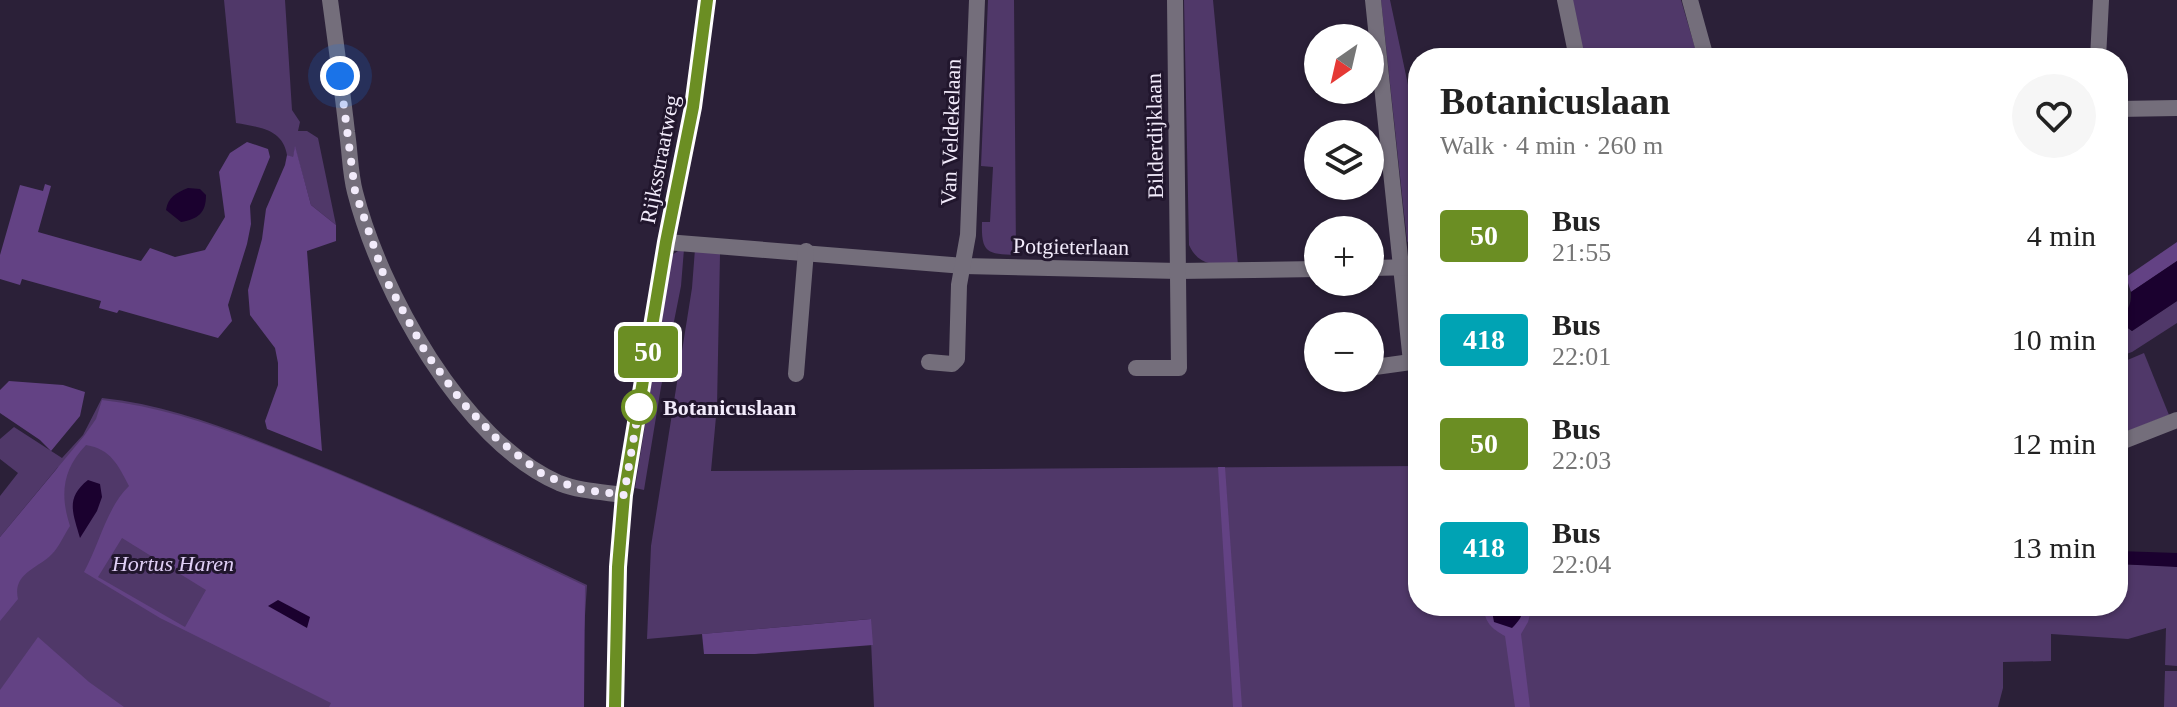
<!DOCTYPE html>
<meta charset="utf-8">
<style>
:root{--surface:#fff;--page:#f6f6f6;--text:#222;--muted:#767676}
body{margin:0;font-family:"Times New Roman",serif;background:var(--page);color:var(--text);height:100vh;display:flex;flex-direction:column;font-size:30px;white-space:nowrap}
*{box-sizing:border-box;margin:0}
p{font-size:26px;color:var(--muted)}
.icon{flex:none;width:44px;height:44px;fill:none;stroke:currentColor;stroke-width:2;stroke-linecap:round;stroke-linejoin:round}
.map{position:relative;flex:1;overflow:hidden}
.details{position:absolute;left:1408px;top:48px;width:720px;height:568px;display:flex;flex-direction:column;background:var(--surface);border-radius:32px;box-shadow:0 2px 6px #0004}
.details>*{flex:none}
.badge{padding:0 16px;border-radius:6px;font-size:28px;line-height:52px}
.needle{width:52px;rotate:214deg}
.fabs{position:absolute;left:1304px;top:24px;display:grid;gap:16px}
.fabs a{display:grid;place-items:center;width:80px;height:80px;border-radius:50%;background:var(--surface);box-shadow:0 2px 6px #0004;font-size:40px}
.you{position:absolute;width:40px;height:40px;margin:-20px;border:6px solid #fff;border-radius:50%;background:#1a73e8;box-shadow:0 0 0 12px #1a73e833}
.map>.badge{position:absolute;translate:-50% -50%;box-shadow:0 0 0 4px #fff}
.round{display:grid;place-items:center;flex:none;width:84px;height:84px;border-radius:42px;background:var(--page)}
.summary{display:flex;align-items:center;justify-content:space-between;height:136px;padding:0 32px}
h1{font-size:38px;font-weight:600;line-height:60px}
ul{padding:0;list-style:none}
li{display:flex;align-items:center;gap:24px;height:104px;padding:0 32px}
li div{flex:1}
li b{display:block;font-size:30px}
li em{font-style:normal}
li .badge{min-width:88px;font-weight:700;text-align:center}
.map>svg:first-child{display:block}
</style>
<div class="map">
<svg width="2177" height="707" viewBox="0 0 2177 707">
<rect width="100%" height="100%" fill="#2b2038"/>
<g fill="#503869">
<path d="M224,0H285L292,110L300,122L298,131H307L318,138L336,225L311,205L295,148L293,158L287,155C283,129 259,127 236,123Z"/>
<path d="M988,0H1014L1016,255C987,254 981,253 982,222H990L993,167L981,166Z"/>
<path d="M1184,0H1213L1238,265C1217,265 1199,267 1189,245Z"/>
<polygon points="1381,0 1390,0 1418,132 1418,253 1414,252 1407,241"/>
<polygon points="1569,0 1681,0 1698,58 1582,58"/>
<polygon points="681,249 684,249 681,286 661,387 644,490 635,488 672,255"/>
<polygon points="695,249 720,254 717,406 711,471 1418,466 1418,606 2118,606 2118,564 2172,566 2177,567 2177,666 2165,665 2166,628 2128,639 2051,634 2051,661 2003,662 2003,688 1998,707 874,707 870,619 647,639 651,546 692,288"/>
<polygon points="2177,301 2177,323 2132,352 2118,357 2118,321 2132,331"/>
<polygon points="2144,353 2169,415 2118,435 2118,364"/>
<path d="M102,398C171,405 237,432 301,458C398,497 493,540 587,585L579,707H0V598L58,467L0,537V496L18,473L0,459V439L14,427L62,458L83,435Z"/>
<polygon points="2165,671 2177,671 2177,707 2164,707"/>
</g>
<g fill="#634284" fill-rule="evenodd">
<polygon points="247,142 268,149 270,157 250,206 251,224 247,244 228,305 232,321 218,338 119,310 117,313 99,308 101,301 22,279 20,285 0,279 0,255 20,185 43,191 45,184 51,186 38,232 141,261 150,248 175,257 205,250 225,217 219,172 230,153"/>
<polygon points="295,146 311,205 336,225 336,241 307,251 322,451 267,429 265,421 278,385 278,363 275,348 250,315 248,290 262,239 266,209 285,165 287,155 293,157"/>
<polygon points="2177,242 2177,261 2131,292 2126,277"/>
<polygon points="9,381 63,385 85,392 80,416 51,451 40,440 0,413 0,390"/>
<path d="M102,400C173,408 241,435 306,461C401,499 493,542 585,586L584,707H329L331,703L160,618L84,572C99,545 107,507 129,486C118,465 111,449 86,445C62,470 60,495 70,526C64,535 59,547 52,554C39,568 12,573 18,599L0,621V537L84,436L96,419ZM122,538L206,590L185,627L98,577Z"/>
<polygon points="1218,467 1225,467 1242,707 1233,707"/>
<path d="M1484,606L1532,607L1528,622L1521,634L1530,707H1515L1505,636C1492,629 1484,622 1484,606Z"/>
<polygon points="871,619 873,645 755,654 704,654 702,634"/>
<polygon points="38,637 89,682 124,707 0,707 0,690"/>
</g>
<g fill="#1b012f">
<path d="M188,188L200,189L206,195C206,213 198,219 181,222L166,210C168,197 176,193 188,188Z"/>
<path d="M2177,261V301L2132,331L2118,321C2126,312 2132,306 2131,292Z"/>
<path d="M88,480L100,484L102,497L97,511L80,538C73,513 65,498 88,480Z"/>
<polygon points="2118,551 2177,553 2177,567 2118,564"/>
<polygon points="278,600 310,617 307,628 268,606"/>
<path d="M1491,606H1523C1524,615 1518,622 1512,628L1494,622Z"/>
</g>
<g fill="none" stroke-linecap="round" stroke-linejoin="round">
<g stroke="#746e7b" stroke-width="16">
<path d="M330,0C336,44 342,88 347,132C350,152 350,173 355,192C380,290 462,441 559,483C579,491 602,492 624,495"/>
<polyline points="1373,0 1411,362"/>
<polyline points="1565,0 1577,58"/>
<polyline points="1690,0 1706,58"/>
<polyline points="2098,58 2101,0"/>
<polyline points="2118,109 2177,108"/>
<polyline points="666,242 964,266 1178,271 1318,269"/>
<polyline points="1370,268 1418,267"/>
<polyline points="929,362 952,364 957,359 959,285 968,235 977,0"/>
<polyline points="1375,367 1418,361"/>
<polyline points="1136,368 1179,368 1175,0"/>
<polyline points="796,374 806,251"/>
<polyline points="2118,443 2177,420"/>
</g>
<polyline stroke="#a198ac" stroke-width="16" points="615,707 618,567 624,495 666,242 693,107 707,0"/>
</g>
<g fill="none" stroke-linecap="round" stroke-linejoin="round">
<g stroke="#fff" stroke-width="18">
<polyline id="line" points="615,707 618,567 624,495 666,242 693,107 707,0"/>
</g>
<use href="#line" stroke="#6b8e23" stroke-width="12"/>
<polyline stroke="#f2ebfb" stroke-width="8" stroke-dasharray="0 14.4" points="340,76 355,191 384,276 426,353 462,402 497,439 542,474 578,489 624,495 639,407"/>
</g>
<circle fill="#fff" stroke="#6b8e23" stroke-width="4" cx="639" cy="407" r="16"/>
<g text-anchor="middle" stroke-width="6" stroke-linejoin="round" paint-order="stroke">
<g font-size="22" fill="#f2ebfb" stroke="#21162d">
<text transform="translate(950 132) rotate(-88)" y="8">Van Veldekelaan</text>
<text transform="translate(1154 136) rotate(-91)" y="8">Bilderdijklaan</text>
<text transform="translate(659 159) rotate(-79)" y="8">Rijksstraatweg</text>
<text transform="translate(1071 246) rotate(1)" y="8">Potgieterlaan</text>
</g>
<g font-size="22" font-weight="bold" fill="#f2ebfb" stroke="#21162d" text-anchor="start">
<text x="663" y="415">Botanicuslaan</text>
</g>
<g font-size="22" font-style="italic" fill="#e0cff6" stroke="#21162d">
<text x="173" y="571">Hortus Haren</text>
</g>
</g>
</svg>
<div class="fabs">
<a><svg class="needle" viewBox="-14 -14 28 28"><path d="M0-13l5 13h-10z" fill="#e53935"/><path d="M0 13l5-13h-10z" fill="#767676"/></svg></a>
<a><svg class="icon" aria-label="layers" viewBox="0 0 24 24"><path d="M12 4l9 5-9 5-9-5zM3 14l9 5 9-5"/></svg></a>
<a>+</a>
<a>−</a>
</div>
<div class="you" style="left:340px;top:76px"></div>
<b class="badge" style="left:648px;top:352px;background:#6b8e23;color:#fff">50</b>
<section class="details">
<div class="summary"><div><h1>Botanicuslaan</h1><p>Walk · 4 min · 260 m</p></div><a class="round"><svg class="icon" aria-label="heart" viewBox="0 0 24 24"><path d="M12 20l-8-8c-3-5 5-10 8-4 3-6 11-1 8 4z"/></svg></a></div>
<ul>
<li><span class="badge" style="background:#6b8e23;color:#fff">50</span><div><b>Bus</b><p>21:55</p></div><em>4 min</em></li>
<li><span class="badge" style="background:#00a3b4;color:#fff">418</span><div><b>Bus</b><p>22:01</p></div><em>10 min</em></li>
<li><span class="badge" style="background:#6b8e23;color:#fff">50</span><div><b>Bus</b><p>22:03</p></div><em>12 min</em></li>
<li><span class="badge" style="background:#00a3b4;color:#fff">418</span><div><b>Bus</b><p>22:04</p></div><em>13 min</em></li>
</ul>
</section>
</div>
